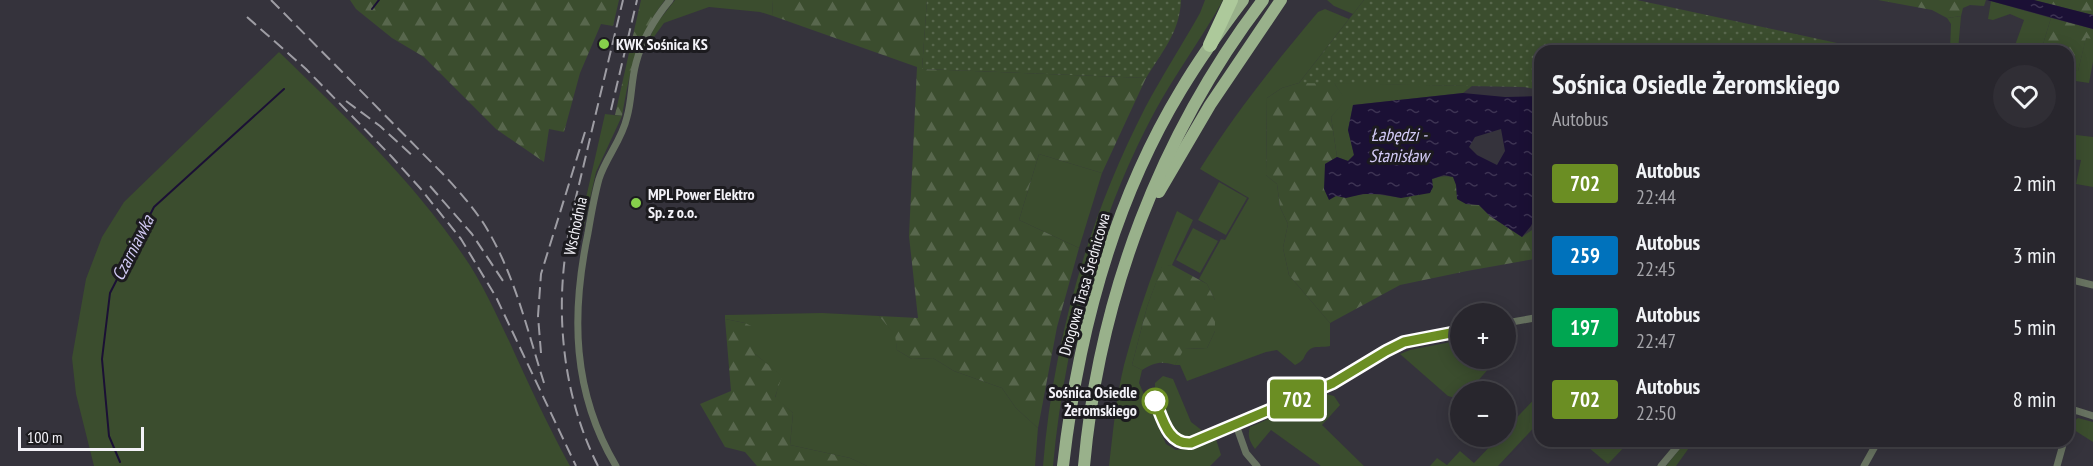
<!DOCTYPE html>
<html lang="pl">
<meta charset="utf-8">
<style>
:root{--surface:#28262d;--page:#302e35;--text:#f1f3f6;--muted:#a5a5aa;--line:#444349}
body{margin:0;font-family:"PT Sans Narrow",sans-serif;background:var(--page);color:var(--text);height:100vh;display:flex;flex-direction:column;font-size:22px;white-space:nowrap}
*{box-sizing:border-box;margin:0}
p{font-size:20px;color:var(--muted)}
.icon{flex:none;width:33px;height:33px;fill:none;stroke:currentColor;stroke-width:2;stroke-linecap:round;stroke-linejoin:round}
.map{position:relative;flex:1;overflow:hidden}
.drawer{position:absolute;left:1534px;top:45px;width:540px;height:402px;display:flex;flex-direction:column;background:var(--surface);border-radius:18px;box-shadow:0 3px 15px #0003,0 0 0 2px var(--line)}
.drawer>*{flex:none}
.badge{padding:0 12px;border-radius:4px;font-size:21px;line-height:39px}
.buttons{position:absolute;left:1450px;top:303px;display:grid;gap:12px}
.buttons a{display:grid;place-items:center;width:66px;height:66px;border-radius:50%;background:var(--surface);box-shadow:0 3px 15px #0003,0 0 0 2px var(--line);font-size:30px}
.scale{position:absolute;left:18px;bottom:15px;width:126px;box-sizing:border-box;padding-left:6px;border:3px solid #f3f2f8;border-top:0;font-size:16px;line-height:21px;white-space:nowrap;color:#f3f2f8;-webkit-text-stroke:4px #1c1b1f;paint-order:stroke}
.map>.badge{position:absolute;translate:-50% -50%;box-shadow:0 0 0 3px #fff}
.round{display:grid;place-items:center;flex:none;width:63px;height:63px;border-radius:32px;background:var(--page)}
.summary{display:flex;align-items:center;justify-content:space-between;height:102px;padding:0 18px}
h1{font-size:28px;font-weight:700;line-height:45px}
ul{padding:0;list-style:none}
li{display:flex;align-items:center;gap:18px;height:72px;padding:0 18px}
li div{flex:1}
li b{display:block;font-size:22px}
li em{font-style:normal}
li .badge{min-width:66px;font-weight:700;text-align:center}
.map>svg:first-child{display:block}
</style>
<div class="map">
<svg width="2093" height="466" viewBox="0 0 2093 466">
<defs>
<pattern id="forest-firs" width="22" height="20" patternUnits="userSpaceOnUse" patternTransform="scale(1.5)"><rect width="22" height="20" fill="#3b4d2e"/><path d="M5 1l3.5 6h-7zM16 11l3.5 6h-7z" fill="#58674d"/></pattern>
<pattern id="garden-dots" width="8" height="8" patternUnits="userSpaceOnUse" patternTransform="scale(1.5)"><rect width="8" height="8" fill="#3b4d2e"/><path d="M2 2h.1M6 6h.1" fill="none" stroke="#58674d" stroke-width="1.8" stroke-linecap="round"/></pattern>
<pattern id="water-ripples" width="26" height="14" patternUnits="userSpaceOnUse" patternTransform="scale(1.5)"><rect width="26" height="14" fill="#1b1035"/><path d="M2 4q2-2 4 0t4 0M15 11q2-2 4 0t4 0" fill="none" stroke="#3d3353"/></pattern>
</defs>
<rect width="100%" height="100%" fill="#35333c"/>
<g fill="#3b4d2e">
<polygon points="675,0 772,0 773,16 760,12 709,7 664,23 643,52 656,24"/>
<path d="M1205,0H1223C1202,38 1175,74 1154,113C1097,219 1064,346 1053,466H1043C1053,342 1088,219 1145,108C1162,76 1182,45 1200,13Z"/>
<polygon points="1327,0 1364,0 1353,14 1334,6"/>
<polygon points="1991,1 2051,18 2041,51 2013,51 2024,20 2010,14 1993,20 1988,19"/>
<path d="M1325,9L1349,19L1299,83L1282,88L1267,98L1266,175L1277,184L1280,207L1288,224L1283,248L1289,275L1330,323V346C1324,348 1314,345 1309,350C1302,357 1307,359 1295,365L1277,350L1266,352L1187,381L1180,365H1175L1183,349L1207,348L1215,331V300L1207,284L1199,279L1221,239L1225,240L1249,198L1200,169C1235,113 1276,62 1318,12Z"/>
<polygon points="1961,16 1958,51 1952,51 1950,49 1951,24 1947,18"/>
<polygon points="2086,37 2093,39 2093,62 2089,83 2069,80 2068,70 2078,71"/>
<path d="M279,52C344,115 412,180 463,255C482,282 496,314 510,343C529,385 548,426 570,466H94L76,394L72,358L86,279L102,237L124,202Z"/>
<polygon points="1334,83 1472,86 1463,93 1353,105 1348,130 1354,155 1348,161 1337,157 1331,117 1345,100"/>
<polygon points="605,114 622,116 596,172 583,230 580,229 581,220"/>
<polygon points="2068,134 2093,137 2093,187 2076,184 2081,160 2069,159"/>
<polygon points="1039,154 1102,173 1079,248 1019,220"/>
<polygon points="1219,182 1247,198 1226,235 1198,220"/>
<path d="M1177,211L1193,220L1172,265L1162,267L1147,307L1132,365L1142,370L1139,383L1166,444L1176,450L1190,448L1216,439L1221,455L1210,466H1109C1113,432 1116,398 1124,365C1138,312 1156,261 1177,211Z"/>
<polygon points="1193,228 1218,241 1200,273 1176,260"/>
<polygon points="822,313 879,316 896,335 897,350 912,359 933,358 954,371 1002,388 1016,408 1038,428 1035,466 867,466 850,458 790,445 793,413 775,398 781,376 755,354 745,323 725,319 725,315"/>
<polygon points="1461,340 1461,358 1497,359 1469,391 1461,392 1461,398 1459,399 1448,396 1400,354 1410,350"/>
<polygon points="1163,376 1173,379 1191,422 1208,435 1186,439 1175,434 1155,387 1155,383"/>
<polygon points="1540,393 1540,421 1498,466 1430,466 1437,458 1447,465 1460,451 1474,463 1499,437 1506,436 1506,429"/>
<path d="M1326,394L1334,396L1340,405L1322,425L1364,466H1321L1271,430L1255,449C1250,442 1247,436 1250,427Z"/>
<polygon points="2078,418 2093,422 2093,442 2071,428 2074,421"/>
<polygon points="1594,441 1630,441 1608,464 1588,447"/>
<polygon points="1686,441 1694,441 1676,466 1666,466"/>
</g>
<g fill="url(#forest-firs)">
<polygon points="350,0 619,0 613,26 601,24 580,73 564,132 549,129 544,162 496,129 424,57 392,38 356,9"/>
<path d="M641,0H665C636,38 630,71 622,116L615,115Z"/>
<polygon points="772,0 927,0 922,69 1146,78 1102,173 1039,154 1019,220 1079,248 1057,327 1038,428 1016,408 1002,388 954,371 933,358 912,359 897,350 895,335 879,316 918,318 909,236 917,67 773,16"/>
<polygon points="1878,0 1986,0 1984,6 1970,5 1963,8 1961,16 1947,18 1932,10"/>
<polygon points="2034,0 2093,0 2093,15"/>
<polygon points="2051,18 2093,29 2093,39 2086,38 2078,71 2069,70 2068,51 2041,51"/>
<path d="M1299,83H1334L1346,100L1331,117L1337,157L1325,164L1336,196C1347,198 1355,195 1366,194C1378,194 1389,196 1401,198C1417,188 1433,173 1453,177L1466,204L1479,205L1490,216L1522,237L1532,230L1540,231V258L1467,271L1400,285L1330,323L1289,275L1283,248L1288,224L1280,207L1277,184L1266,175L1267,98L1282,88Z"/>
<path d="M1172,265L1207,284L1215,300V331L1207,348L1184,349L1175,365C1161,361 1155,362 1142,370L1132,365L1147,307L1162,266Z"/>
<polygon points="725,319 745,323 762,331 755,354 782,376 775,397 793,413 790,445 850,458 867,466 757,466 745,452 725,447 700,404 731,391"/>
</g>
<g fill="url(#garden-dots)">
<path d="M927,0H1181C1180,32 1162,52 1146,78L922,69Z"/>
<polygon points="1364,0 1637,0 1874,51 1540,51 1540,90 1524,87 1299,83"/>
</g>
<g fill="url(#water-ripples)" fill-rule="evenodd">
<polygon points="1987,0 2034,0 2093,15 2093,29"/>
<path d="M1463,93L1505,97L1540,96V206L1531,226L1522,237L1490,216L1479,205L1466,204L1457,199L1456,185L1453,177L1444,175L1432,179L1433,187L1430,193L1401,198L1380,194H1363L1346,198L1336,196L1329,200L1324,189L1325,164L1337,157L1348,161L1354,155L1348,130L1353,105ZM1501,129L1505,151L1497,165L1477,155L1469,147L1475,137Z"/>
</g>
<g fill="none" stroke-linecap="round" stroke-linejoin="round">
<g stroke="#1b1035" stroke-width="2">
<polyline points="372,9 379,0"/>
<polyline points="120,462 109,436 102,359 110,293 154,207 284,89"/>
</g>
<g stroke="#687361" stroke-width="7">
<polyline points="2068,279 2093,285"/>
<polyline points="1506,323 1540,317"/>
<polyline points="2068,408 2093,416"/>
<polyline points="2068,428 2074,410"/>
<path d="M616,466C572,392 571,314 588,233C591,215 594,197 599,179C606,157 622,140 627,117C632,100 631,81 636,63C642,40 655,18 670,0"/>
<polyline points="1257,466 1246,453 1236,425 1333,383 1386,351 1404,342 1461,331"/>
<polyline points="1661,466 1682,441"/>
<polyline points="1864,466 1878,441"/>
<polyline points="2057,466 2064,441"/>
</g>
<g stroke="#99b18b" stroke-width="12">
<polyline points="1159,192 1210,105 1281,0"/>
<path d="M1063,466C1078,334 1112,204 1181,90C1200,58 1221,29 1243,0"/>
<path d="M1084,466C1099,297 1160,135 1263,0"/>
</g>
<polyline stroke="#adc99b" stroke-width="14" points="1210,45 1231,0"/>
<g stroke="#9e9da4" stroke-width="2" stroke-dasharray="12 6" stroke-linecap="butt">
<path d="M271,0L443,174C458,190 472,206 484,224C514,272 527,329 544,383"/>
<polyline points="247,17 306,69 391,156 420,188 461,239 496,297 576,466"/>
<polyline points="346,101 380,126 415,158"/>
<polyline points="611,110 637,0"/>
<polyline points="430,186 472,234 505,284"/>
<polyline points="541,353 538,316 541,274 585,132"/>
<path d="M598,466C566,403 556,327 565,257C569,221 579,186 587,151C599,100 611,50 623,0"/>
</g>
</g>
<g fill="none" stroke-linecap="round" stroke-linejoin="round">
<g stroke="#fff" stroke-width="14">
<path id="line" d="M1154,398C1162,416 1167,445 1191,443L1333,383L1386,351L1404,342L1461,331"/>
</g>
<use href="#line" stroke="#6b8e23" stroke-width="9"/>
</g>
<g fill="#86cf4b" stroke="#1c1b1f" stroke-width="2">
<circle cx="604" cy="44" r="6"/>
<circle cx="636" cy="203" r="6"/>
</g>
<circle fill="#fff" stroke="#6b8e23" stroke-width="3" cx="1155" cy="401" r="12"/>
<g text-anchor="middle" stroke-width="6" stroke-linejoin="round" paint-order="stroke">
<g font-size="16" font-weight="bold" fill="#f3f2f8" stroke="#1c1b1f" text-anchor="start">
<text x="616" y="50">KWK Sośnica KS</text>
<text x="648" y="200">MPL Power Elektro<tspan x="648" dy="18">Sp. z o.o.</tspan></text>
</g>
<g font-size="16" fill="#f3f2f8" stroke="#1c1b1f">
<text transform="translate(575 226) rotate(-78)" y="6">Wschodnia</text>
<text transform="translate(1084 284) rotate(-74)" y="6">Drogowa Trasa Średnicowa</text>
</g>
<g font-size="16" font-weight="bold" fill="#f3f2f8" stroke="#1c1b1f" text-anchor="end">
<text x="1137" y="398">Sośnica Osiedle<tspan x="1137" dy="18">Żeromskiego</tspan></text>
</g>
<g font-size="18" font-style="italic" fill="#d3cbf6" stroke="#1c1b1f">
<text x="1399" y="141">Łabędzi -<tspan x="1399" dy="21">Stanisław</tspan></text>
<text transform="translate(133 248) rotate(-63)" y="6">Czarniawka</text>
</g>
</g>
</svg>
<div class="buttons">
<a>+</a>
<a>−</a>
</div>
<div class="scale">100 m</div>
<b class="badge" style="left:1297px;top:399px;background:#6b8e23;color:#fff">702</b>
<section class="drawer">
<div class="summary"><div><h1>Sośnica Osiedle Żeromskiego</h1><p>Autobus</p></div><a class="round"><svg class="icon" aria-label="heart" viewBox="0 0 24 24"><path d="M12 20l-8-8c-3-5 5-10 8-4 3-6 11-1 8 4z"/></svg></a></div>
<ul>
<li><span class="badge" style="background:#6b8e23;color:#fff">702</span><div><b>Autobus</b><p>22:44</p></div><em>2 min</em></li>
<li><span class="badge" style="background:#0072bc;color:#fff">259</span><div><b>Autobus</b><p>22:45</p></div><em>3 min</em></li>
<li><span class="badge" style="background:#00a651;color:#fff">197</span><div><b>Autobus</b><p>22:47</p></div><em>5 min</em></li>
<li><span class="badge" style="background:#6b8e23;color:#fff">702</span><div><b>Autobus</b><p>22:50</p></div><em>8 min</em></li>
</ul>
</section>
</div>
